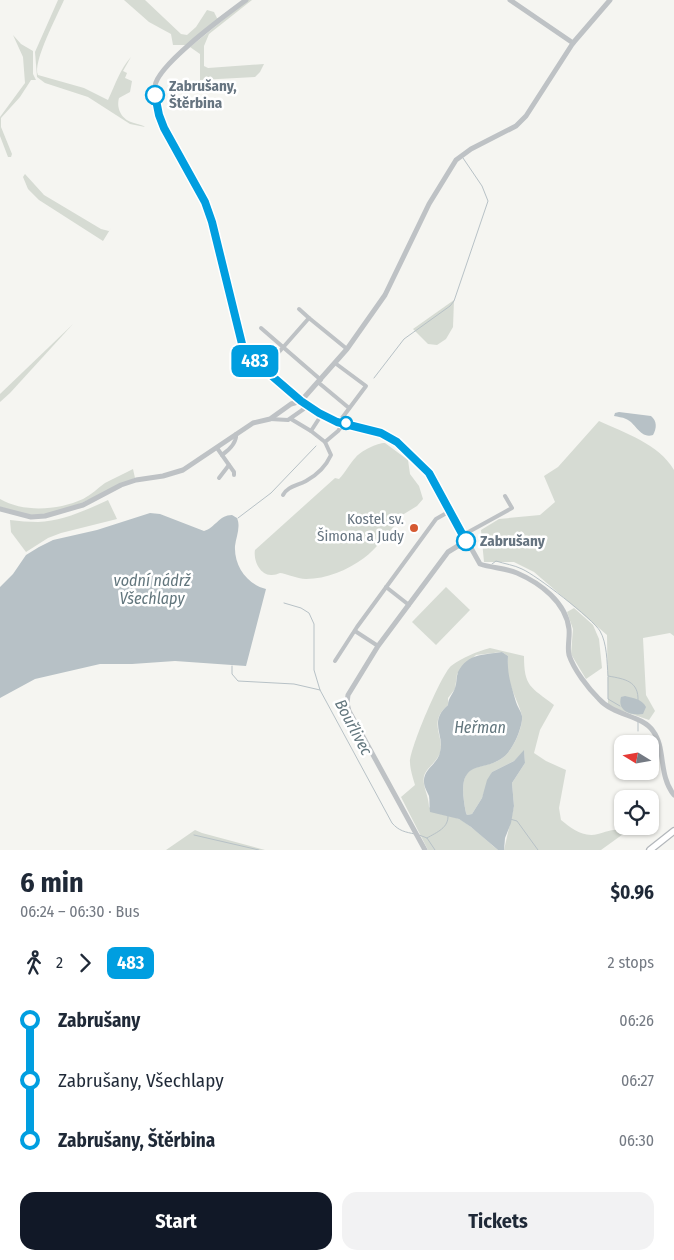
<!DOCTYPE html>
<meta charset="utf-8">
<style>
:root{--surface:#fff;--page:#f2f2f3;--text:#1f2937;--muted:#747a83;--accent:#111827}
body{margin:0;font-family:"Fira Sans Condensed",sans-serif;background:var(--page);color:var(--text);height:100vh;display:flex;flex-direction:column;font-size:19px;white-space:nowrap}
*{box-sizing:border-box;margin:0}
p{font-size:16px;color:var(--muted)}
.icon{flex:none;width:28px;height:28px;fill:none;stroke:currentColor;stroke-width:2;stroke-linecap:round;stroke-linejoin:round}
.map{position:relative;height:850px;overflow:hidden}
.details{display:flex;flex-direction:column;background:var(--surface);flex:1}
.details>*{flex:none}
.badge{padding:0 10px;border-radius:8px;font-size:18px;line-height:32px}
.needle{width:32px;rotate:281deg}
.fabs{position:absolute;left:614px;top:735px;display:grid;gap:10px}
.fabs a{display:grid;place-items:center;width:45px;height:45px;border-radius:10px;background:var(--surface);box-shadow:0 1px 4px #0004;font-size:25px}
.map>.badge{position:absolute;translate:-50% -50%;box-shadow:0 0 0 2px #fff}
.legs{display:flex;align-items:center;gap:8px;height:55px;padding:0 20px;font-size:16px}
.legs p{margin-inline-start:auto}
.overview{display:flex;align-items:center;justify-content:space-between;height:85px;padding:0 20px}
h1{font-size:28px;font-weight:700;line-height:38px}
.cta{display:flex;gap:10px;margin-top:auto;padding:10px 20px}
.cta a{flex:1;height:58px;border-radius:15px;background:var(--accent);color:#fff;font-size:20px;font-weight:700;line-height:58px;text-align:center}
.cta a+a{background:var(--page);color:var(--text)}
ul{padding:0 20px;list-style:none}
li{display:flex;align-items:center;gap:18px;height:60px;font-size:19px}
li i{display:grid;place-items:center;width:8px;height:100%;margin:0 6px;background:currentColor}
li i::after{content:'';width:12px;height:12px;margin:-6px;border:4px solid;border-radius:50%;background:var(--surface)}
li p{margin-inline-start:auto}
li:first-child i{background:linear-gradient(#0000 50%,currentColor 0)}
li:last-child i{background:linear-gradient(currentColor 50%,#0000 0)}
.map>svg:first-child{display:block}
</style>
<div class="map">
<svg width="674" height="850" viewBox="0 0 674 850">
<rect width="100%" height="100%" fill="#f5f5f1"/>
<g fill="#d6dbd3">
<path d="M58,0H64C58,14 32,63 38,75L84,88L108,100C115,85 120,69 131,57L123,71L127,73L125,78L132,81L130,92L119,98C116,109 122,120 134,123C139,125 141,124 145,127L130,124L88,97L45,83L37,77L35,52Z"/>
<polygon points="124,0 145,0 181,34 187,35 196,27 207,10 214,12 217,18 218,18 243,0 187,45 173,45 171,34 149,22"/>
<polygon points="248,0 252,0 209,34 204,46 204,66 208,68 264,64 260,72 255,77 200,80 187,91 187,82 200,80 200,54 190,47"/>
<polygon points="13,35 21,44 33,51 33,74 36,80 31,80 20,97 1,118 1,127 12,154 11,157 8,157 0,136 0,117 25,83 23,57"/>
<polygon points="25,174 44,195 101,229 109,231 111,228 103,241 39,200 28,189 23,177"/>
<polygon points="454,300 453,327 446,339 437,345 428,344 413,329"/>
<polygon points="73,324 10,393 0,402 0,394"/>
<path d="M599,421C625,433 659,444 674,470V640V636L670,633L643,638L646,695L655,711L649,720L608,706L607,635L534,572L514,562H484L481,530L499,519L540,515L555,502L544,476L558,467Z"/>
<path d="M385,443L408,460L410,474L419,486L423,499L417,506L399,517L396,524C386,535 376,549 364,558C348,570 326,579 306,579C297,579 285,573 280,573C277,574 275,575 272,575C260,576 253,560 255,550L335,478L339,479C346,472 349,464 356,457C361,451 377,443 385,443Z"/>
<path d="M133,469L135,478C106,490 61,518 30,515C20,514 10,509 0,507V499C24,513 59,510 83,499C91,495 98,488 105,483C114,478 124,474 133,469Z"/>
<path d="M108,500L117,519L61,533L48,538L26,552L11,532L10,520C19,521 29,522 38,522C62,521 87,510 108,500Z"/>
<polygon points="446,587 470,610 436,645 412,622"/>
<polygon points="574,608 593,625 599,639 602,668 586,679 571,654 573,629 567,612"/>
<path d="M490,648L524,656C524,687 531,687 554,705L540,730L534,753L546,761L566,770L559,808L561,820C571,828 583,838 598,834C610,831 613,828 626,832L601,850H504L514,806L512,783L525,763L524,751L514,761L492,772L482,798L472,814L467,815L466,813C452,744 493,783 513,745C517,739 523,724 522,716C519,704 512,692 509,680C507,673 508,664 508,656L502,652L476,655L457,674L455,689L448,698V705C427,723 445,736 440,753C437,762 427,767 424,776C422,786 429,796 429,807C441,818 448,813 461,820C474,828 486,840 498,850H428L401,797L415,785C413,778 410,769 410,762C410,748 441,675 451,666C463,657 476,652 490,648Z"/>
<polygon points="195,830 202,833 265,850 166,850"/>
</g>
<g fill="#b7c1c6">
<path d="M619,412L651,416C657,421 657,428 653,435C640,439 636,423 626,419C622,417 618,417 614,416L615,413Z"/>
<path d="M150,513L160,514L204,531C215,528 219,515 232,515L237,518C241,527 236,537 235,546C234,566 247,584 266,589L246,666L175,661L132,664H100L35,679L0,698V587L13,574L26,555L39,547L53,540L97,530Z"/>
<path d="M502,652L508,656C507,675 511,684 516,702C517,706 521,711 522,716C523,723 517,739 513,745C493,783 452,745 466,813L467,815L472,814L482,798L487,780L492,772L514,761L524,750L525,763L512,783L514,806L511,823L505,838L504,850H498L471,827L459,819L430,812C429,807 430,801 429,796C427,791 424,787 424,782C423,769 438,764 440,752C445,735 428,722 448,705C448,698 453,694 455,688C457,683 456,677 458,672C468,653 484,655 502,652Z"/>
<path d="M625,696C633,698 642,699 646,707L643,714C631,716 617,711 621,697Z"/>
</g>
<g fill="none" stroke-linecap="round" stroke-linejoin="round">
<g stroke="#b7c1c6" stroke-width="1">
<polyline points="374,378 404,339 450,306 454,301 488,201 482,186 463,158"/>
<polyline points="238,518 271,493 316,446"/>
<path d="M492,564L496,561C505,564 514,565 522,569C536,575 593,619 600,631C607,643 607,662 608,676C625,679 639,681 638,701"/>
<path d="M284,603L301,608L309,613L314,624V670L320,690L392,823C399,831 405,832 415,834"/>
<polyline points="232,666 232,674 238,681 294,684 320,690"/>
<polyline points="608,677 608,699 620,706"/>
<polyline points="638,731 638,722"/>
<polyline points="510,819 517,821 538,850"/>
<polyline points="194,835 259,850"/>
<polyline points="419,835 427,838 435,850"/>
<path d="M427,838C437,832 449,828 448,815"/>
</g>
<g stroke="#b3b7bb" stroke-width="8">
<polyline id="secondary" points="650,850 674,831"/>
</g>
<g stroke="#bec2c5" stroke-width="4">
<polyline points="299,309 309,318"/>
<polyline points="261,328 321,380"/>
<polyline points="335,363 366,386 339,422"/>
<polyline points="264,369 309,318 347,349"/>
<polyline points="319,383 349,408"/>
<polyline points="270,419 288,420 308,406"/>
<polyline points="291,419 311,431 322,414"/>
<polyline points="311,431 325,442 338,431 344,423"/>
<polyline points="217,448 234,472 234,475"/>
<path d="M222,455C229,450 237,443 236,434"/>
<polyline points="219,478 229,465"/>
<path d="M283,495C288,486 297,486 306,481C317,475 326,466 331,455L325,442"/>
<polyline points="463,535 512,508 505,496"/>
<polyline points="386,587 409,605"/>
<polyline points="355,631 378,646"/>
<polyline points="335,661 357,627 436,519 450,511"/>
</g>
<g stroke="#bec2c5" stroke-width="5">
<path d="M246,0C226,15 158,64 155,86C153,100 159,115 164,127L205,202L212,222L244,352L301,401L319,413L337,422L389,436L408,451L429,473L480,564C492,568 505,568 517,573C540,583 566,602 569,629C570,637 567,647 569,655C574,670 588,688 599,699C614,716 642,715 653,731C666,748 658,775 674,795"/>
<polyline points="510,0 573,43"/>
<polyline points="0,509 31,517 45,516 83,505 121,485 136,480 163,476 183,470 253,423 270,419 291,404 301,401 347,349 385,295 429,204 456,160 471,149 516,126 526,116 573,43 610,0"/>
<polyline points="425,850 349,711 347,703 348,695 378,646 448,552 466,541"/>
</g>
<use href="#secondary" stroke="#fff" stroke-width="5.5"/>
</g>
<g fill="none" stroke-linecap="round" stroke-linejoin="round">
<g stroke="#fff" stroke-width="11">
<polyline id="line-1" points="155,95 159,115 164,128 205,202 212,222 244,352 301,401 319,413 337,422 381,433 397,442 429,473 466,541"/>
</g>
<use href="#line-1" stroke="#009ee0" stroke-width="8"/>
</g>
<g fill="#fff" stroke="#009ee0" stroke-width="2.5">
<circle cx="155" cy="95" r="9"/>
<circle cx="346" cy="423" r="6"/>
<circle cx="466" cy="541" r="9"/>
</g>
<circle fill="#d55931" stroke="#fff" stroke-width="2" cx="414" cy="528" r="5"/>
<g text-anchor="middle" stroke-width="5" stroke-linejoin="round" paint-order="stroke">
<g font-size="15" font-weight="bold" fill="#667480" stroke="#fff" text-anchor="start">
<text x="169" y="91">Zabrušany,<tspan x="169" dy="17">Štěrbina</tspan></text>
<text x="480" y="546">Zabrušany</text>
</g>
<g font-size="15" fill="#667480" stroke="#fff" text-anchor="end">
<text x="404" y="524">Kostel sv.<tspan x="404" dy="17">Šimona a Judy</tspan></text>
</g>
<g font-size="16" font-style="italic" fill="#62767d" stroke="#fff">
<text x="152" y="586">vodní nádrž<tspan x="152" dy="18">Všechlapy</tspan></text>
<text transform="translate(354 727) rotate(62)" y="6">Bouřlivec</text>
<text x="480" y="733">Heřman</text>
</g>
</g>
</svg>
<div class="fabs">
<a><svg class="needle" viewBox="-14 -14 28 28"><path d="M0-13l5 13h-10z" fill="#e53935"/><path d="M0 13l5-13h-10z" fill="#747a83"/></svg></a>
<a><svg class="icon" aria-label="locate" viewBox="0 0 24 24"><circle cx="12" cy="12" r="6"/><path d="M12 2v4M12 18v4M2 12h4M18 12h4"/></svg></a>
</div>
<b class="badge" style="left:255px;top:361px;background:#009ee0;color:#fff">483</b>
</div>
<section class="details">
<div class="overview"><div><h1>6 min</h1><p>06:24 – 06:30 · Bus</p></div><b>$0.96</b></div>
<div class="legs"><svg class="icon" aria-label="walk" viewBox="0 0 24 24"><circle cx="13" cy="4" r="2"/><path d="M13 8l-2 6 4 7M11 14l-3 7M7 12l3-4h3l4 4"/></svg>2<svg class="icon" aria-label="forward" viewBox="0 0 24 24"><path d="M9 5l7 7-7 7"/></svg><b class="badge" style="background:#009ee0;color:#fff">483</b><p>2 stops</p></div>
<ul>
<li><i style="color:#009ee0"></i><b>Zabrušany</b><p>06:26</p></li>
<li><i style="color:#009ee0"></i><span>Zabrušany, Všechlapy</span><p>06:27</p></li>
<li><i style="color:#009ee0"></i><b>Zabrušany, Štěrbina</b><p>06:30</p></li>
</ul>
<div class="cta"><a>Start</a><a>Tickets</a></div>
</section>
